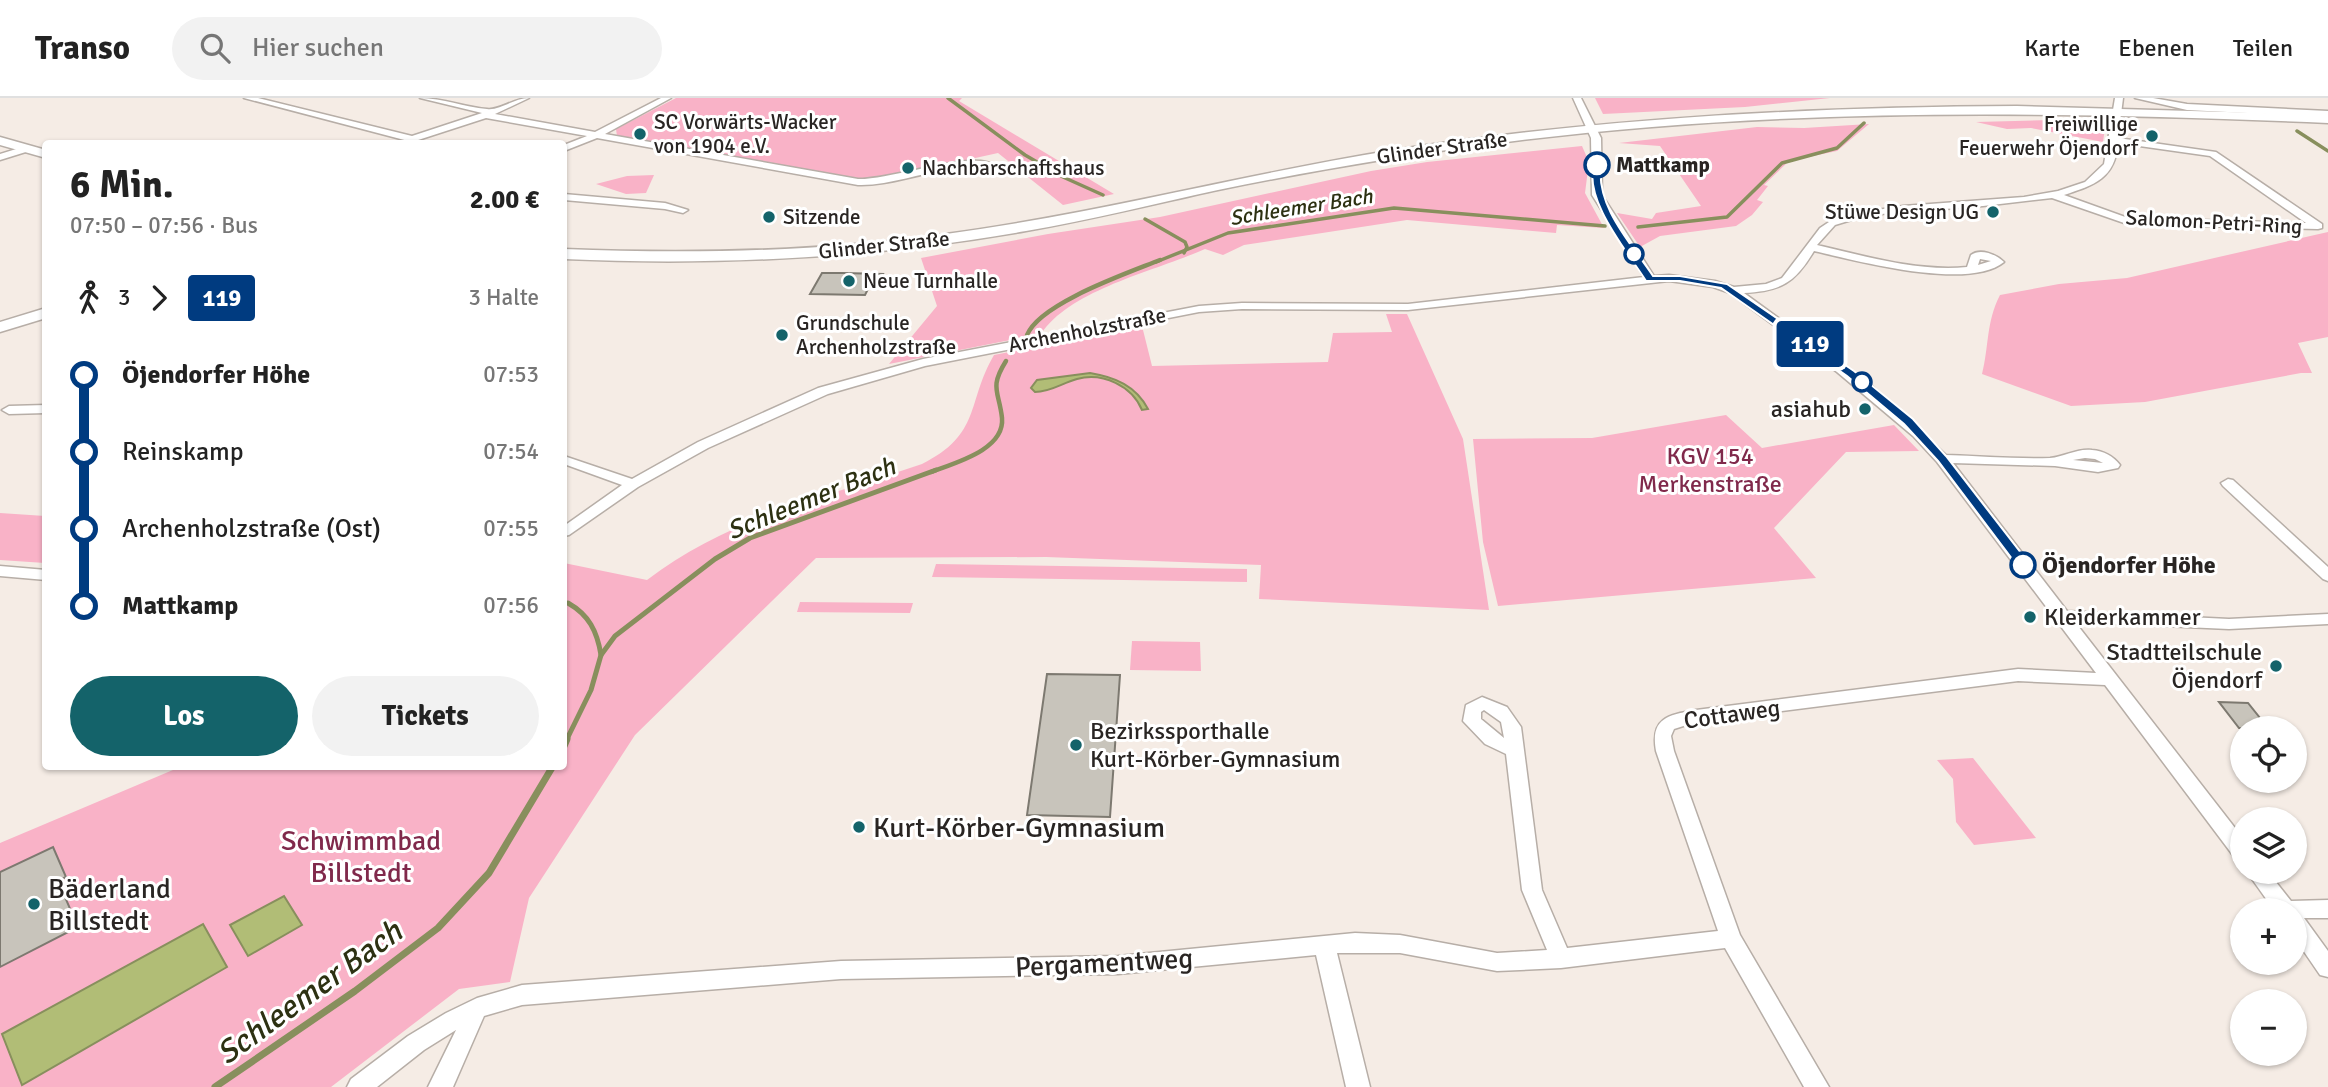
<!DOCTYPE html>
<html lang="de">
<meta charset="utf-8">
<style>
:root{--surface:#fff;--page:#f2f2f2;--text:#222;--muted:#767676;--line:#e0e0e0;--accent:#14636a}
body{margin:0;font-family:Signika,sans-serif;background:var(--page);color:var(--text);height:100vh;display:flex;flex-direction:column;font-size:26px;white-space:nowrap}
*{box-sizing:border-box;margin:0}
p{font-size:23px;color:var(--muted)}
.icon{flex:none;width:38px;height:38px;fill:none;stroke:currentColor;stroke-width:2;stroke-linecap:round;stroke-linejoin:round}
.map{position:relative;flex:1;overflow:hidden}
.details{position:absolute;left:42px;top:42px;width:525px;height:630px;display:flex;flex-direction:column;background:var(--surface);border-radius:7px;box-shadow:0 2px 5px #0004}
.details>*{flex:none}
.badge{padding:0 14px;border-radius:5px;font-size:24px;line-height:46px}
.buttons{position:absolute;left:2230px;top:618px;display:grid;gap:14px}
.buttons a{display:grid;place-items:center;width:77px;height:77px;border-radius:50%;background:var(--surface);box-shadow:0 2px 5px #0004;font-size:35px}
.map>.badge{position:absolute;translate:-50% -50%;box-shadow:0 0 0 4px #fff}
.legs{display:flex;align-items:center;gap:10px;height:77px;padding:0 28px;font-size:23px}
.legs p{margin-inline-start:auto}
.headline{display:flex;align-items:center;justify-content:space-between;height:119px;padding:0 28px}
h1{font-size:38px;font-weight:700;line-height:52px}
.primary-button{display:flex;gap:14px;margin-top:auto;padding:14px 28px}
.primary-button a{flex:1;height:80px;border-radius:42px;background:var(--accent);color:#fff;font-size:28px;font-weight:700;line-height:80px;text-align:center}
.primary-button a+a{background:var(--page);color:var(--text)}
ul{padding:0 28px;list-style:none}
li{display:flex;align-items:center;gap:24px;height:77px;font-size:26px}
li i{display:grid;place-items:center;width:10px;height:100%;margin:0 9px;background:currentColor}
li i::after{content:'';width:18px;height:18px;margin:-9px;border:5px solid;border-radius:50%;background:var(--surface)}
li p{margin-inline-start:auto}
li:first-child i{background:linear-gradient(#0000 50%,currentColor 0)}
li:last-child i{background:linear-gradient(currentColor 50%,#0000 0)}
header{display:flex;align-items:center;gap:42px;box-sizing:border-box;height:98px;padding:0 35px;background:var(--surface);border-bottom:2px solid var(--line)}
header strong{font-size:33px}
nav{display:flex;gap:38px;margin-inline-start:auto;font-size:24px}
.search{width:490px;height:63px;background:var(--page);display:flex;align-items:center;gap:18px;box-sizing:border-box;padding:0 24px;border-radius:38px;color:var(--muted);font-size:26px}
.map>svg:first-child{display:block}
</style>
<header>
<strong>Transo</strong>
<div class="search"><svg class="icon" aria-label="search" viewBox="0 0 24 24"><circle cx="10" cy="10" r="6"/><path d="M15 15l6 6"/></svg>Hier suchen</div>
<nav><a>Karte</a><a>Ebenen</a><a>Teilen</a></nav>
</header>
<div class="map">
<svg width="2328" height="989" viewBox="0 0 2328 989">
<rect width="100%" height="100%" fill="#f5ece5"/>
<g fill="#f9b2c7">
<polygon points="676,0 962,0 959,3 1114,96 1063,107 998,55 880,81 862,81 617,38 616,31"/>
<polygon points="1595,0 1830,0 1745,9 1603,16"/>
<polygon points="2050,22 2106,23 2103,44 2031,30 2007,31 1976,24"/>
<polygon points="1869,26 1837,53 1789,63 1764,87 1768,88 1757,102 1763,104 1752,117 1736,128 1660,138 1640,149 1617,115 1652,121 1656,115 1701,108 1660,48 1619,45 1757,29 1804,30"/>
<path d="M1582,48L1589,64L1585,95L1604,130L1557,127L1556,135L1407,122L1244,147L1223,157L1205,151C1156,173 1071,191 1041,236L889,266L937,208L921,160L1048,136L1160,119L1371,73L1427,64Z"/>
<polygon points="654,77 646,95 626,96 596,86 627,78"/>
<path d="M2328,134V239L2298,245L2312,275H2301L2145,304L2071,308L1982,276C1989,249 1986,224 2000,197L2059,186L2127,180Z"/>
<path d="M1386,216H1407L1463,341L1489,512L1259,501L1261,467L1046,459L816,460L635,637L529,800L510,884L459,891L331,989H0V745L180,669L564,668V465L647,482C731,418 824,400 922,366C982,336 966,305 994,257L1142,228L1152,268L1328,264L1333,235L1392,234Z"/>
<polygon points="1726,317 1762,350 1894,327 1919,353 1846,354 1774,430 1816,480 1498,508 1483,444 1473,341 1592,340"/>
<polygon points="0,415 45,418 45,465 0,462"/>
<polygon points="936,466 1247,471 1247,484 932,479"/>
<polygon points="800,504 913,505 910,515 797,514"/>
<polygon points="1132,543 1200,544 1201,573 1130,572"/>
<polygon points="1973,660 2036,740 1974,747 1956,724 1953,681 1937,662"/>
</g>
<g fill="#b1bd76" stroke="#888f5d" stroke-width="2">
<path d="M1090,275C1115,279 1136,288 1148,311L1142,312C1132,288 1103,274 1077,281C1062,285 1051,294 1035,294L1031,290L1037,282Z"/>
<polygon points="284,798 302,827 248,858 230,827"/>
<polygon points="203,826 227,869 22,987 2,936"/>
</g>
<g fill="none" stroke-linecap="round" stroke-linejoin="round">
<g stroke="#888f5d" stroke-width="3.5">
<polyline points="948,0 1025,57 1063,79 1103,97"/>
<polyline points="2297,33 2328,53"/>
<polyline points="1145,121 1185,144 1187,149 1184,155"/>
<polyline points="1638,129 1727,119 1782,65 1837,50 1864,25"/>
<polyline points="1156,164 1228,135 1394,110 1605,128"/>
</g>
<g stroke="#888f5d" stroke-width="4.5">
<path d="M1027,237C1040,205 1128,175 1160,162"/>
<path d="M931,374C954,365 1005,352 1002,320C999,293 989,290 1006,263"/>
</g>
<g stroke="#888f5d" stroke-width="5">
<path d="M568,505C589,517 597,533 601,557"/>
<polyline points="566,643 591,592 601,557 615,538 715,461 750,440 936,372"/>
</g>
<g stroke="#888f5d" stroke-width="7">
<polyline points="564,648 567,641"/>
<polyline points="215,989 355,893 438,830 489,775 553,668"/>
</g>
</g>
<g fill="#c8c4bb" stroke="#7d7970" stroke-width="2">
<polygon points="822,175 843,175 883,176 877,189 869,189 865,197 810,196"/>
<polygon points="1047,576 1120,577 1110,719 1027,717"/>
<polygon points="2219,604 2248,605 2268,630 2239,630"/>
<polygon points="53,749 66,779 58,783 78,829 0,869 0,774"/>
</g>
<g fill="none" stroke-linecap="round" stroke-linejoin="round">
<g stroke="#b7aea7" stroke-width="3">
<g id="minor">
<path d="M244,0H258L412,38L482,15L420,0C443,0 464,9 487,11C499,13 514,0 529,0L495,16L595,34L661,0H671L605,36L858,81C889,82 972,53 992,66C980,77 965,72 950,73C919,74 890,88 858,87L597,40L564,53V47L587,38L486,20L412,44Z"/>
<path d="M1573,0H1581L1601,40L1602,97L1654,178L1669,177L1715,183L1734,189L1766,186L1782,180L1820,130L1838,118L1903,108L2024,99L2058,93L2085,84L2104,66L2115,0H2123L2118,40L2216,54L2322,126V130L2318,131L2127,126L2052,100L1983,108L1868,117L1835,127L1817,147C1865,158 1918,174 1967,169L1971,157C1980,150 1996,156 2004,164C1969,193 1857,163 1814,153C1795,185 1781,193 1744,195L1872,288L1946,357C1980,358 2015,361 2050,360C2064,359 2077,350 2092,352C2104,353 2113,358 2120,367L2118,370L2098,374L2055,368L1953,365L2067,513L2229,521L2328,516V526L2229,531L2075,524L2242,739V762L2235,760L2105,587L2018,583L1696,624L1674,631L1671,638L1674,653L1740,837L1829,989H1804L1725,850L1561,870L1497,873L1400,855H1337L1370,989H1346L1316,857L1118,876L841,881L522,907L484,918L453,989H428L456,932L424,952L377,989H347L351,981L408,938L446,915L477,900L522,887L841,863L1118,858L1355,835L1400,837L1497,855L1547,852L1522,792L1506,656L1485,646L1463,623L1466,607L1482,599L1507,609L1521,629L1542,792L1567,850L1718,833L1656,653C1650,620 1668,617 1696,612L2018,571L2096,575L1937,364L1913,338L1837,274L1730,195L1713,189L1669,183L1408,212L1242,211L1199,214L925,268L828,296L708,350L638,389L569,437L564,438V428L622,387L564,366V358L632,381L698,344L818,290L923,261L1199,208L1242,205L1408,206L1644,179L1592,97L1591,40ZM2118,45L2210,58L2306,125L2128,120L2064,97C2094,87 2115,81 2118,45ZM1980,161L1991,163L1978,167ZM2085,360L2095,361L2103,365L2073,362ZM1484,612L1501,624L1504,640L1481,621V614Z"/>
<polygon points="2135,0 2153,0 2187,6 2328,13 2328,19 2187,12"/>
<polygon points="26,48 29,49 29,53 0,62 0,56"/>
<polygon points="564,96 665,105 688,112 683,115 665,111 564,102"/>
<polygon points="46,307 46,315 9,316 2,312 9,308"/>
<polygon points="2228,381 2233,382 2328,469 2328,483 2323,481 2223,388 2221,385"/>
<polygon points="0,468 46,472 46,482 0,478"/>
<polygon points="2247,774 2268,774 2291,803 2328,802 2328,820 2304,820 2328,853 2328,879 2320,877 2294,839 2294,812 2274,812"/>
</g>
</g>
<g stroke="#b7aea7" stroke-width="3">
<polygon id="tertiary" points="46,210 46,220 0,234 0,224"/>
</g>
<g stroke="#b7aea7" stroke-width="3">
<g id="secondary">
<path d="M2017,8L2328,17V25C2051,13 1775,9 1499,45C1405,57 1311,73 1218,92C1154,106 1090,122 1026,133C873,160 718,168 564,161V151C692,156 819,154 946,136C1096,116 1244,76 1394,52C1601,20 1807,9 2017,8Z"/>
<polygon points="0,39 46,52 46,60 0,47"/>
</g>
</g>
<use href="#minor" fill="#fff" fill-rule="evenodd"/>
<use href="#tertiary" fill="#fff" fill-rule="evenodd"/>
<use href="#secondary" fill="#fff" fill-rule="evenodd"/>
</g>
<path fill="#003b80" stroke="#fff" stroke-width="2" d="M1594,65L1601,67C1596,109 1631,145 1653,178H1680L1727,186L1854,273L1913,321L1946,358L2028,464V470H2019L1938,363L1904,326L1847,278L1721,190L1680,183H1646C1627,153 1583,102 1594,65Z"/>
<g fill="#14636a" stroke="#fff" stroke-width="2.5">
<circle cx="640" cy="36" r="7"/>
<circle cx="2152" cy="38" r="7"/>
<circle cx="908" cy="70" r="7"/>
<circle cx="1993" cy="114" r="7"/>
<circle cx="769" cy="119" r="7"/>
<circle cx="849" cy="183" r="7"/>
<circle cx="782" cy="237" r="7"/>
<circle cx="1865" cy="311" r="7"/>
<circle cx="2030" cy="519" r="7"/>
<circle cx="2276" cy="568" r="7"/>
<circle cx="1076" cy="647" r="7"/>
<circle cx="859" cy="729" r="7"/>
<circle cx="34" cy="806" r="7"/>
</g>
<g fill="#fff" stroke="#003b80" stroke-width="3.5">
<circle cx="1597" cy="67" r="12"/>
<circle cx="1634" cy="156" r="9"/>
<circle cx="1862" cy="284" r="9"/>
<circle cx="2023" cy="467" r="12"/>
</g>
<g text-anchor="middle" stroke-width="6" stroke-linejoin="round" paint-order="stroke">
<g font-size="21" fill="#292523" stroke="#fff" text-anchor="start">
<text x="654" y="31">SC Vorwärts-Wacker<tspan x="654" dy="24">von 1904 e.V.</tspan></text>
<text x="2138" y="33" text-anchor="end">Freiwillige<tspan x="2138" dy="24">Feuerwehr Öjendorf</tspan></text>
<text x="922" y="77">Nachbarschaftshaus</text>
<text x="1979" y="121" text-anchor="end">Stüwe Design UG</text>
<text x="783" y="126">Sitzende</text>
<text x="863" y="190">Neue Turnhalle</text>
<text x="796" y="232">Grundschule<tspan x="796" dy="24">Archenholzstraße</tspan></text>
</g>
<g font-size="21" fill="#292523" stroke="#fff">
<text transform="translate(1442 50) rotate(-8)" y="7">Glinder Straße</text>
<text transform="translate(2214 124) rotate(3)" y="7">Salomon-Petri-Ring</text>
<text transform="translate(884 147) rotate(-6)" y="7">Glinder Straße</text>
<text transform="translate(1087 232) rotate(-11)" y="7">Archenholzstraße</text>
</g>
<g font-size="21" font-weight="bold" fill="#292523" stroke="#fff" text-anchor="start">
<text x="1616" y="74">Mattkamp</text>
</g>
<g font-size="21" font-style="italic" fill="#2d3112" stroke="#fff">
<text transform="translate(1301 109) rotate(-9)" y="7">Schleemer Bach</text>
</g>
<g font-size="24" fill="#292523" stroke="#fff" text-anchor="end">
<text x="1851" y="319">asiahub</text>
<text x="2044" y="527" text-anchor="start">Kleiderkammer</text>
<text x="2262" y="562">Stadtteilschule<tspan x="2262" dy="28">Öjendorf</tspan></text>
<text x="1090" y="641" text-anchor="start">Bezirkssporthalle<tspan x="1090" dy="28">Kurt-Körber-Gymnasium</tspan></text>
</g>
<g font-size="24" fill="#80294b" stroke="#fff">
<text x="1710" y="366">KGV 154<tspan x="1710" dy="28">Merkenstraße</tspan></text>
</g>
<g font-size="24" font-weight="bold" fill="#292523" stroke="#fff" text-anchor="start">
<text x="2042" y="475">Öjendorfer Höhe</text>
</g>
<g font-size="24" fill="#292523" stroke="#fff">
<text transform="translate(1732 616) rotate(-8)" y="8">Cottaweg</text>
</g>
<g font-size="26" font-style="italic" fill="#2d3112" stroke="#fff">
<text transform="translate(811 400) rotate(-22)" y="9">Schleemer Bach</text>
</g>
<g font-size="28" fill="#292523" stroke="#fff" text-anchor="start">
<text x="873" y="739">Kurt-Körber-Gymnasium</text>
<text x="48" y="800">Bäderland<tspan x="48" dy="32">Billstedt</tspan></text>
</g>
<g font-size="28" fill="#80294b" stroke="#fff">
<text x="361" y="752">Schwimmbad<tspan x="361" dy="32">Billstedt</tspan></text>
</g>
<g font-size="28" fill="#292523" stroke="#fff">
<text transform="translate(1104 864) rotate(-3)" y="10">Pergamentweg</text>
</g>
<g font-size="32" font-style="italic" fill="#2d3112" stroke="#fff">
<text transform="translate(309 894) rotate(-36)" y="11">Schleemer Bach</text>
</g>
</g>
</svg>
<div class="buttons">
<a><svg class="icon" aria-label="locate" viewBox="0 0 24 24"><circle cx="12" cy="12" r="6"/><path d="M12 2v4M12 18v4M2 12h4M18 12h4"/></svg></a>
<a><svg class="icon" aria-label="layers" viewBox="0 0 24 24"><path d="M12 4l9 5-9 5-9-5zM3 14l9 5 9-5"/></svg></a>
<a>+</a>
<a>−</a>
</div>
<b class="badge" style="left:1810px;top:246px;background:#003b80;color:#fff">119</b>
<section class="details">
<div class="headline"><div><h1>6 Min.</h1><p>07:50 – 07:56 · Bus</p></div><b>2.00 €</b></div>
<div class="legs"><svg class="icon" aria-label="walk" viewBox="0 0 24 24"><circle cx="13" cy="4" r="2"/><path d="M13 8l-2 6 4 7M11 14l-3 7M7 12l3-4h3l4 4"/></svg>3<svg class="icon" aria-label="forward" viewBox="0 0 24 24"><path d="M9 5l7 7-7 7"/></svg><b class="badge" style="background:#003b80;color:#fff">119</b><p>3 Halte</p></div>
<ul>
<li><i style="color:#003b80"></i><b>Öjendorfer Höhe</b><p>07:53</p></li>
<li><i style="color:#003b80"></i><span>Reinskamp</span><p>07:54</p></li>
<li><i style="color:#003b80"></i><span>Archenholzstraße (Ost)</span><p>07:55</p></li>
<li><i style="color:#003b80"></i><b>Mattkamp</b><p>07:56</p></li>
</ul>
<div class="primary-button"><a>Los</a><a>Tickets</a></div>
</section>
</div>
